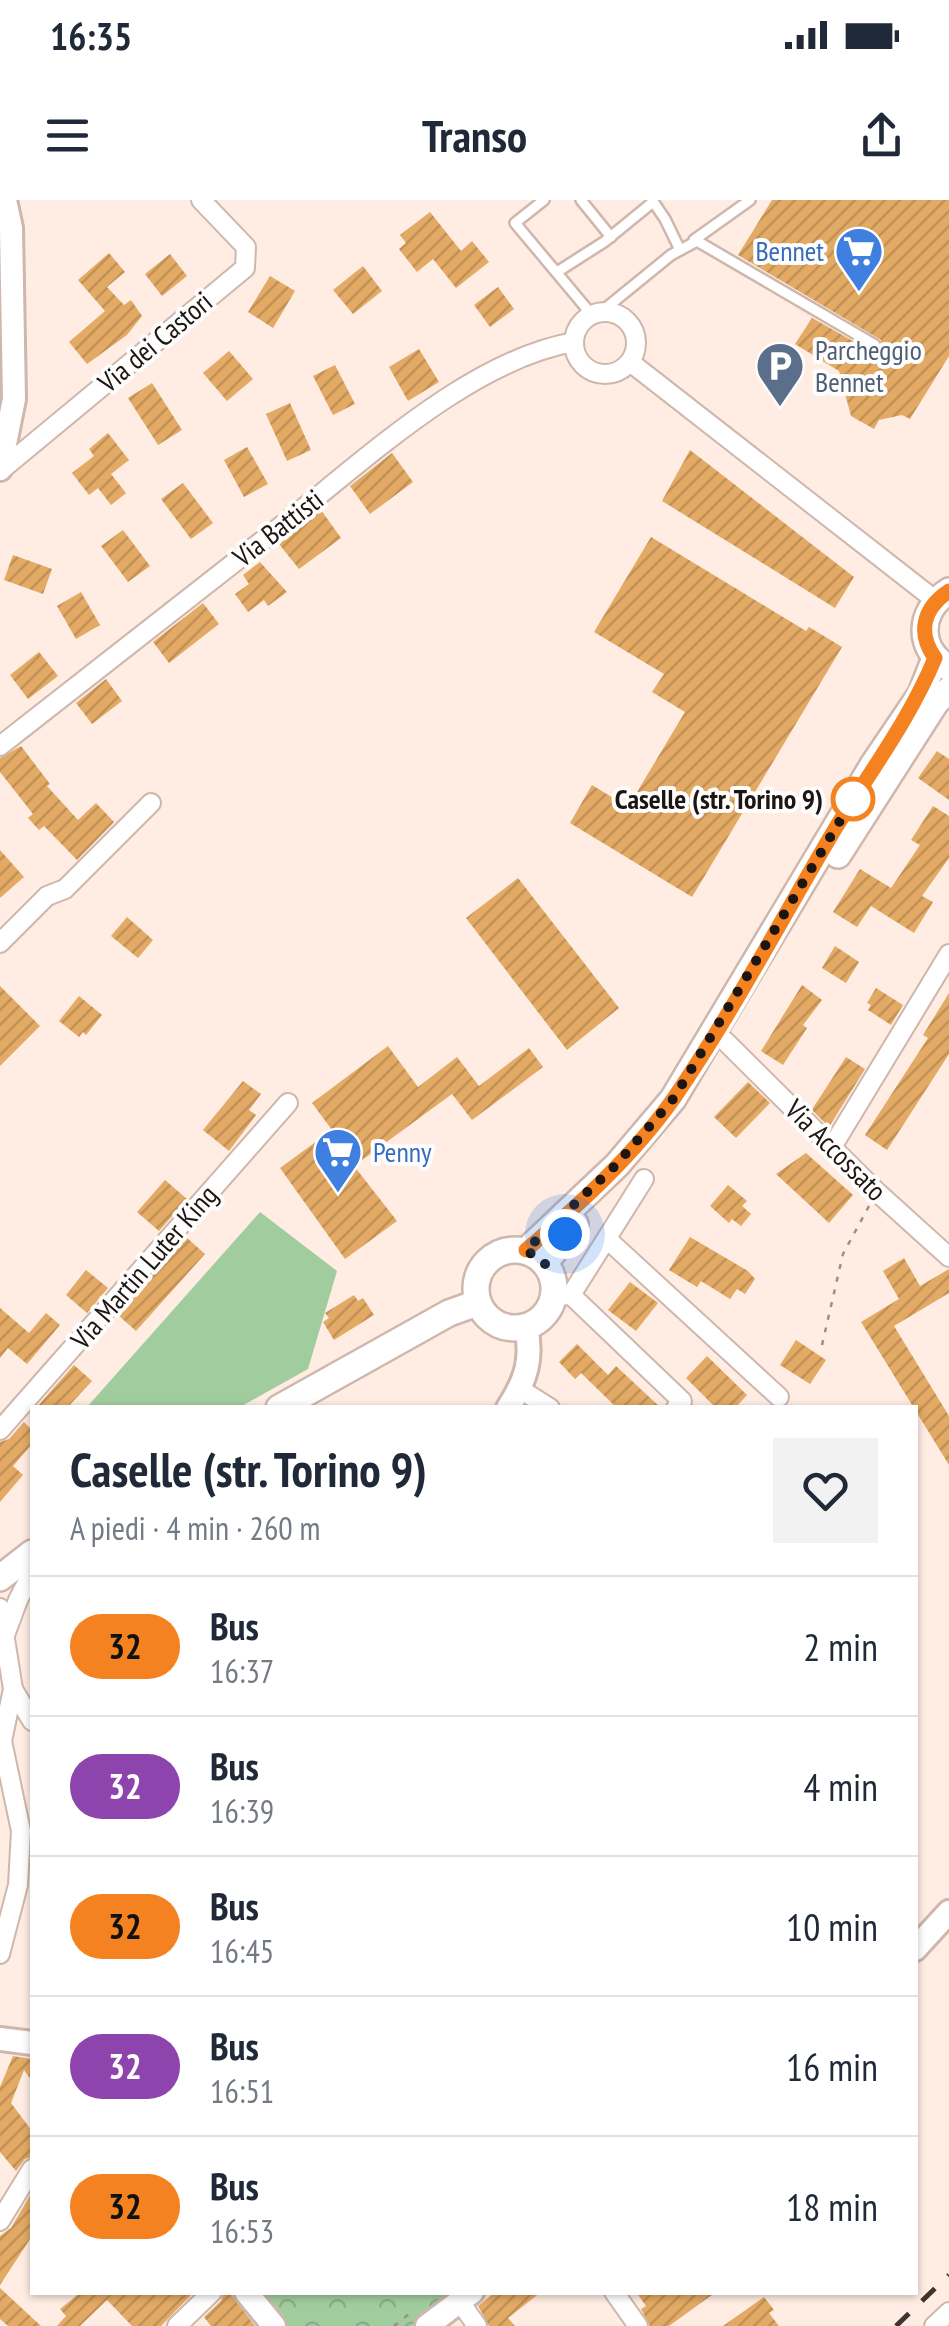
<!DOCTYPE html>
<html lang="it">
<meta charset="utf-8">
<style>
:root{--surface:#fff;--page:#f2f2f3;--text:#1f2937;--muted:#747a83;--line:#e0e1e3}
body{margin:0;font-family:"PT Sans Narrow",sans-serif;background:var(--page);color:var(--text);height:100vh;display:flex;flex-direction:column;font-size:38px;white-space:nowrap}
*{box-sizing:border-box;margin:0}
p{font-size:32px;color:var(--muted)}
.icon{flex:none;width:55px;height:55px;fill:none;stroke:currentColor;stroke-width:2;stroke-linecap:round;stroke-linejoin:round}
.map{position:relative;flex:1;overflow:hidden}
.side{position:absolute;left:30px;top:1205px;width:888px;height:890px;display:flex;flex-direction:column;background:var(--surface);border-radius:0px;box-shadow:0 2px 8px #0004}
.side>*{flex:none}
.badge{padding:0 20px;border-radius:32px;font-size:35px;line-height:65px}
.you{position:absolute;width:50px;height:50px;margin:-25px;border:8px solid #fff;border-radius:50%;background:#1a73e8;box-shadow:0 0 0 15px #1a73e833}
.map>.badge{position:absolute;translate:-50% -50%;box-shadow:0 0 0 5px #fff}
.round{display:grid;place-items:center;flex:none;width:105px;height:105px;border-radius:0px;background:var(--page)}
.summary{display:flex;align-items:center;justify-content:space-between;height:170px;padding:0 40px}
h1{font-size:48px;font-weight:600;line-height:75px}
ul{padding:0;list-style:none}
li{display:flex;align-items:center;gap:30px;height:140px;padding:0 40px;border-top:2px solid var(--line)}
li div{flex:1}
li b{display:block;font-size:38px}
li em{font-style:normal}
li .badge{min-width:110px;font-weight:700;text-align:center}
.status{display:flex;justify-content:space-between;align-items:center;height:70px;padding:0 50px;background:var(--surface);direction:ltr}
.status svg{height:28px;fill:currentColor}
header{display:flex;justify-content:space-between;align-items:center;height:130px;padding:0 40px;background:var(--surface);font-size:45px;font-weight:600}
.map>svg:first-child{display:block}
</style>
<div class="status"><b>16:35</b><svg viewBox="0 0 49 12"><path d="M0 12V9h3v3zM5 12V6h3v6zM10 12V3h3v9zM15 12V0h3v12zM26 1h20v11H26zM47 4h2v5h-2z"/></svg></div>
<header><svg class="icon" aria-label="menu" viewBox="0 0 24 24"><path d="M4 6h16M4 12h16M4 18h16"/></svg>Transo<svg class="icon" aria-label="share" viewBox="0 0 24 24"><path d="M12 15V3M7 8l5-5 5 5M5 13v7h14v-7"/></svg></header>
<div class="map">
<svg width="949" height="2126" viewBox="0 0 949 2126">
<defs>
<pattern id="park-crowns" width="20" height="18" patternUnits="userSpaceOnUse" patternTransform="scale(2.5)"><rect width="20" height="18" fill="#a1cd9e"/><path d="M2 6a3 3 0 1 1 6 0M12 15a3 3 0 1 1 6 0" fill="none" stroke="#8aaf87"/></pattern>
<pattern id="building-hatch" width="6" height="6" patternUnits="userSpaceOnUse" patternTransform="scale(2.5)"><rect width="6" height="6" fill="#e2aa64"/><path d="M-1 1l2-2M0 6l6-6M5 7l2-2" fill="none" stroke="#c19156"/></pattern>
</defs>
<rect width="100%" height="100%" fill="#ffece3"/>
<polygon fill="#a1cd9e" points="260,1012 337,1071 308,1169 240,1207 87,1207"/>
<polygon fill="url(#park-crowns)" points="257,2093 457,2093 412,2126 285,2126"/>
<g fill="url(#building-hatch)">
<polygon points="772,0 949,0 949,156 910,219 902,215 879,220 874,229 851,216 839,171 795,144 812,118 786,103 872,152 881,150 881,140 738,55"/>
<polygon points="430,12 461,51 472,41 489,62 456,88 433,59 417,72 399,49 406,43 400,35"/>
<polygon points="109,53 125,72 107,87 124,105 131,100 142,116 127,135 87,164 69,142 105,111 78,80"/>
<polygon points="170,54 187,76 162,96 145,74"/>
<polygon points="363,66 382,91 353,114 333,90"/>
<polygon points="270,76 295,91 273,128 248,112"/>
<polygon points="498,87 514,109 490,127 474,105"/>
<polygon points="419,149 439,182 408,201 389,167"/>
<polygon points="229,151 253,179 227,201 203,173"/>
<polygon points="335,165 355,204 333,215 313,176"/>
<polygon points="152,183 182,230 158,245 128,198"/>
<polygon points="290,203 311,250 287,261 266,214"/>
<polygon points="108,233 129,260 111,274 126,293 111,305 98,288 89,295 72,273 94,256 89,249"/>
<polygon points="247,247 268,284 244,297 224,260"/>
<polygon points="690,250 854,377 835,408 662,301"/>
<polygon points="392,253 413,282 370,314 350,286"/>
<polygon points="183,283 213,323 191,339 161,299"/>
<polygon points="321,310 341,338 299,369 279,344"/>
<polygon points="123,330 150,366 128,382 101,346"/>
<polygon points="651,337 806,431 809,427 842,447 692,697 570,623 592,585 628,607 685,512 652,492 664,474 594,432"/>
<polygon points="13,355 52,369 43,394 4,380"/>
<polygon points="260,362 287,392 268,406 264,400 248,412 235,394 249,384 243,375"/>
<polygon points="81,392 100,425 76,439 57,406"/>
<polygon points="203,403 219,424 169,463 153,442"/>
<polygon points="39,452 58,476 28,499 10,475"/>
<polygon points="106,479 122,501 92,524 76,503"/>
<polygon points="21,546 50,584 47,586 78,620 96,603 114,622 77,660 44,626 39,630 28,618 33,614 0,572 0,558"/>
<polygon points="937,551 949,559 949,600 918,578"/>
<polygon points="933,606 949,616 949,658 922,696 933,702 914,733 871,706 857,727 833,712 860,669 891,688 920,645 911,640"/>
<polygon points="0,650 24,677 0,698"/>
<polygon points="518,678 619,808 567,850 466,718"/>
<polygon points="127,717 153,740 138,758 111,736"/>
<polygon points="835,746 859,762 846,783 822,768"/>
<polygon points="802,785 822,800 803,825 807,828 783,865 761,851"/>
<polygon points="0,786 40,826 0,866"/>
<polygon points="876,788 903,805 891,825 868,810 871,805 867,803"/>
<polygon points="949,793 949,854 887,950 865,935 928,838 923,835"/>
<polygon points="79,796 102,815 86,835 83,832 79,837 59,821"/>
<polygon points="388,846 418,887 457,857 479,886 529,848 543,867 472,920 452,894 354,966 397,1021 345,1059 280,968 332,930 312,903"/>
<polygon points="846,857 865,869 829,927 803,901 813,908"/>
<polygon points="243,881 261,894 249,910 256,915 229,951 203,930"/>
<polygon points="748,882 770,903 736,938 714,917"/>
<polygon points="806,953 853,995 829,1023 776,974"/>
<polygon points="165,980 187,999 159,1031 137,1012"/>
<polygon points="728,985 747,1001 742,1006 751,1014 741,1026 732,1019 729,1023 710,1006"/>
<polygon points="186,1037 205,1054 136,1131 118,1115"/>
<polygon points="690,1037 748,1071 755,1079 745,1094 737,1089 730,1099 701,1081 697,1087 669,1070"/>
<polygon points="904,1058 920,1086 949,1069 949,1093 894,1126 949,1216 949,1265 861,1122 899,1099 883,1071"/>
<polygon points="86,1070 108,1088 87,1113 66,1095"/>
<polygon points="630,1082 658,1103 636,1131 608,1110"/>
<polygon points="354,1095 358,1101 363,1098 374,1115 334,1140 323,1122 329,1118 325,1113"/>
<polygon points="0,1108 29,1133 46,1113 60,1125 27,1164 8,1148 0,1158"/>
<polygon points="796,1140 826,1160 810,1184 780,1165"/>
<polygon points="577,1144 608,1175 616,1166 661,1208 617,1208 581,1173 575,1179 559,1162"/>
<polygon points="707,1156 747,1195 735,1208 716,1208 686,1178"/>
<polygon points="74,1165 92,1181 67,1208 36,1208"/>
<polygon points="24,1222 32,1230 32,1244 13,1266 23,1275 0,1302 0,1242 9,1239"/>
<polygon points="13,1856 32,1859 32,1881 24,1870 11,1903 32,1931 32,1957 25,1959 16,1971 0,1952 0,1887"/>
<polygon points="32,1992 32,2036 0,2085 0,2036 11,2028"/>
<polygon points="0,2088 41,2126 8,2126 0,2119"/>
<polygon points="81,2092 194,2092 161,2126 132,2126 107,2100 80,2126 57,2126 66,2116 60,2109"/>
<polygon points="224,2092 229,2092 255,2126 211,2126 204,2117 221,2101"/>
<polygon points="495,2092 541,2092 508,2118 515,2126 489,2126 478,2106"/>
<polygon points="636,2092 716,2092 669,2126 650,2126 641,2109 646,2106"/>
<polygon points="764,2097 774,2110 769,2113 779,2126 723,2126"/>
</g>
<g fill="none" stroke-linecap="round" stroke-linejoin="round">
<g stroke="#ceb7ac" stroke-width="14">
<g id="service">
<polyline points="544,0 515,23 592,115"/>
<polyline points="581,0 611,37"/>
<polyline points="652,0 665,19 680,50"/>
<polyline points="694,40 750,0"/>
<polyline points="557,72 604,42 653,2"/>
<polyline points="601,112 671,55 697,41 875,145"/>
</g>
</g>
<g stroke="#ceb7ac" stroke-width="22">
<g id="minor">
<circle cx="605" cy="143" r="31"/>
<polyline points="630,162 935,400"/>
<polyline points="0,271 245,68 246,47 201,0"/>
<path d="M0,546C94,473 187,399 281,326C364,261 470,160 574,142"/>
<polyline points="0,743 47,696 65,689 151,603"/>
<polyline points="725,841 877,992 949,1057"/>
<polyline points="832,947 949,754"/>
<polyline points="607,1039 779,1197"/>
<polyline points="571,1095 682,1201 676,1208"/>
<polyline points="554,1096 571,1095 644,979"/>
<polyline points="520,1189 550,1208"/>
<polyline points="0,1230 288,903"/>
<polyline points="0,1408 13,1489 32,1521"/>
<polyline points="5,1435 18,1400 32,1373"/>
<polyline points="0,1754 18,1685 21,1631 2,1541 13,1489"/>
<polyline points="0,2021 32,1969"/>
<polyline points="614,2092 638,2126"/>
<polyline points="460,2102 477,2126"/>
<polyline points="177,2126 212,2092"/>
<polyline points="934,2126 949,2112"/>
</g>
</g>
<g stroke="#ceb7ac" stroke-width="28">
<g id="tertiary">
<polyline points="0,269 14,199 11,28 5,0"/>
<path d="M508,1208C526,1180 533,1159 526,1127"/>
<polyline points="915,1749 949,1712"/>
<polyline points="0,1839 32,1843"/>
<polyline points="246,2092 274,2126"/>
<polyline points="427,2126 472,2092"/>
</g>
</g>
<g stroke="#ceb7ac" stroke-width="30">
<g id="secondary">
<path d="M949,391C918,411 916,449 949,468"/>
<polyline points="838,655 936,502 949,490"/>
<circle cx="515" cy="1089" r="39"/>
<polyline points="526,1051 617,965 673,899 873,565 921,494 935,458"/>
<polyline points="545,1063 575,1024"/>
<polyline points="279,1208 449,1113 477,1103"/>
<polyline points="0,1378 32,1353"/>
</g>
</g>
<g stroke="#9d8e88" stroke-width="2.5" stroke-dasharray="5 8" stroke-linecap="butt">
<polyline points="822,1145 843,1054 869,1006"/>
<polyline points="394,2126 413,2111"/>
</g>
<use href="#service" stroke="#fff" stroke-width="9"/>
<use href="#minor" stroke="#fff" stroke-width="18"/>
<use href="#tertiary" stroke="#fff" stroke-width="22"/>
<use href="#secondary" stroke="#fff" stroke-width="25"/>
<polyline stroke="#3f3530" stroke-width="5" stroke-dasharray="18 18" stroke-linecap="butt" points="896,2126 949,2075"/>
</g>
<g fill="none" stroke-linecap="round" stroke-linejoin="round">
<g stroke="#fff" stroke-width="22">
<path id="line" d="M526,1050C579,1005 634,955 674,898C733,812 782,718 835,629C869,573 910,519 935,458C917,433 923,408 949,391"/>
</g>
<use href="#line" stroke="#f58220" stroke-width="15"/>
<polyline stroke="#1d1511" stroke-width="10" stroke-dasharray="0 18" points="565,1034 545,1064 526,1050 616,965 674,898 853,599"/>
</g>
<defs>
<g id="supermarket-pin" transform="scale(2.5)"><path d="M0 17L-7.5 6A9.5 9.5 0 1 1 7.5 6Z" fill="#3f7fe0" stroke="#fdfdfd"/><path d="M-6-5.5h2.5l.6 2H6L4.5 2H-2.5L-4.4-4H-6ZM-1.5 3.2a1.3 1.3 0 1 0 .1 0ZM3 3.2a1.3 1.3 0 1 0 .1 0Z" fill="#fff"/></g>
<g id="parking-pin" transform="scale(2.5)"><path d="M0 17L-7.5 6A9.5 9.5 0 1 1 7.5 6Z" fill="#5c6f8a" stroke="#fdfdfd"/><path d="M-3.5-5.5H1a3.5 3.5 0 0 1 0 7H-1V5.5H-3.5ZM-1-3.4V-.6H.8a1.4 1.4 0 0 0 0-2.8Z" fill="#fff"/></g>
</defs>
<g fill-rule="evenodd">
<use href="#supermarket-pin" x="859" y="51"/>
<use href="#parking-pin" x="780" y="166"/>
<use href="#supermarket-pin" x="338" y="952"/>
</g>
<circle fill="#fff" stroke="#f58220" stroke-width="5" cx="853" cy="599" r="20"/>
<g text-anchor="middle" stroke-width="8" stroke-linejoin="round" paint-order="stroke">
<g font-size="28" fill="#366cbe" stroke="#fdfdfd" text-anchor="end">
<text x="824" y="61">Bennet</text>
<text x="373" y="962" text-anchor="start">Penny</text>
</g>
<g font-size="28" fill="#1d1511" stroke="#fdfdfd">
<text transform="translate(155 142) rotate(-40)" y="10">Via dei Castori</text>
<text transform="translate(278 328) rotate(-38)" y="10">Via Battisti</text>
<text transform="translate(836 950) rotate(45)" y="10">Via Accossato</text>
<text transform="translate(144 1067) rotate(-49)" y="10">Via Martin Luter King</text>
</g>
<g font-size="28" fill="#4e5e75" stroke="#fdfdfd" text-anchor="start">
<text x="815" y="160">Parcheggio<tspan x="815" dy="32">Bennet</tspan></text>
</g>
<g font-size="28" font-weight="bold" fill="#1d1511" stroke="#fdfdfd" text-anchor="end">
<text x="823" y="609">Caselle (str. Torino 9)</text>
</g>
</g>
</svg>
<div class="you" style="left:565px;top:1034px"></div>
<section class="side">
<div class="summary"><div><h1>Caselle (str. Torino 9)</h1><p>A piedi · 4 min · 260 m</p></div><a class="round"><svg class="icon" aria-label="heart" viewBox="0 0 24 24"><path d="M12 20l-8-8c-3-5 5-10 8-4 3-6 11-1 8 4z"/></svg></a></div>
<ul>
<li><span class="badge" style="background:#f58220;color:#111">32</span><div><b>Bus</b><p>16:37</p></div><em>2 min</em></li>
<li><span class="badge" style="background:#8e44ad;color:#fff">32</span><div><b>Bus</b><p>16:39</p></div><em>4 min</em></li>
<li><span class="badge" style="background:#f58220;color:#111">32</span><div><b>Bus</b><p>16:45</p></div><em>10 min</em></li>
<li><span class="badge" style="background:#8e44ad;color:#fff">32</span><div><b>Bus</b><p>16:51</p></div><em>16 min</em></li>
<li><span class="badge" style="background:#f58220;color:#111">32</span><div><b>Bus</b><p>16:53</p></div><em>18 min</em></li>
</ul>
</section>
</div>
